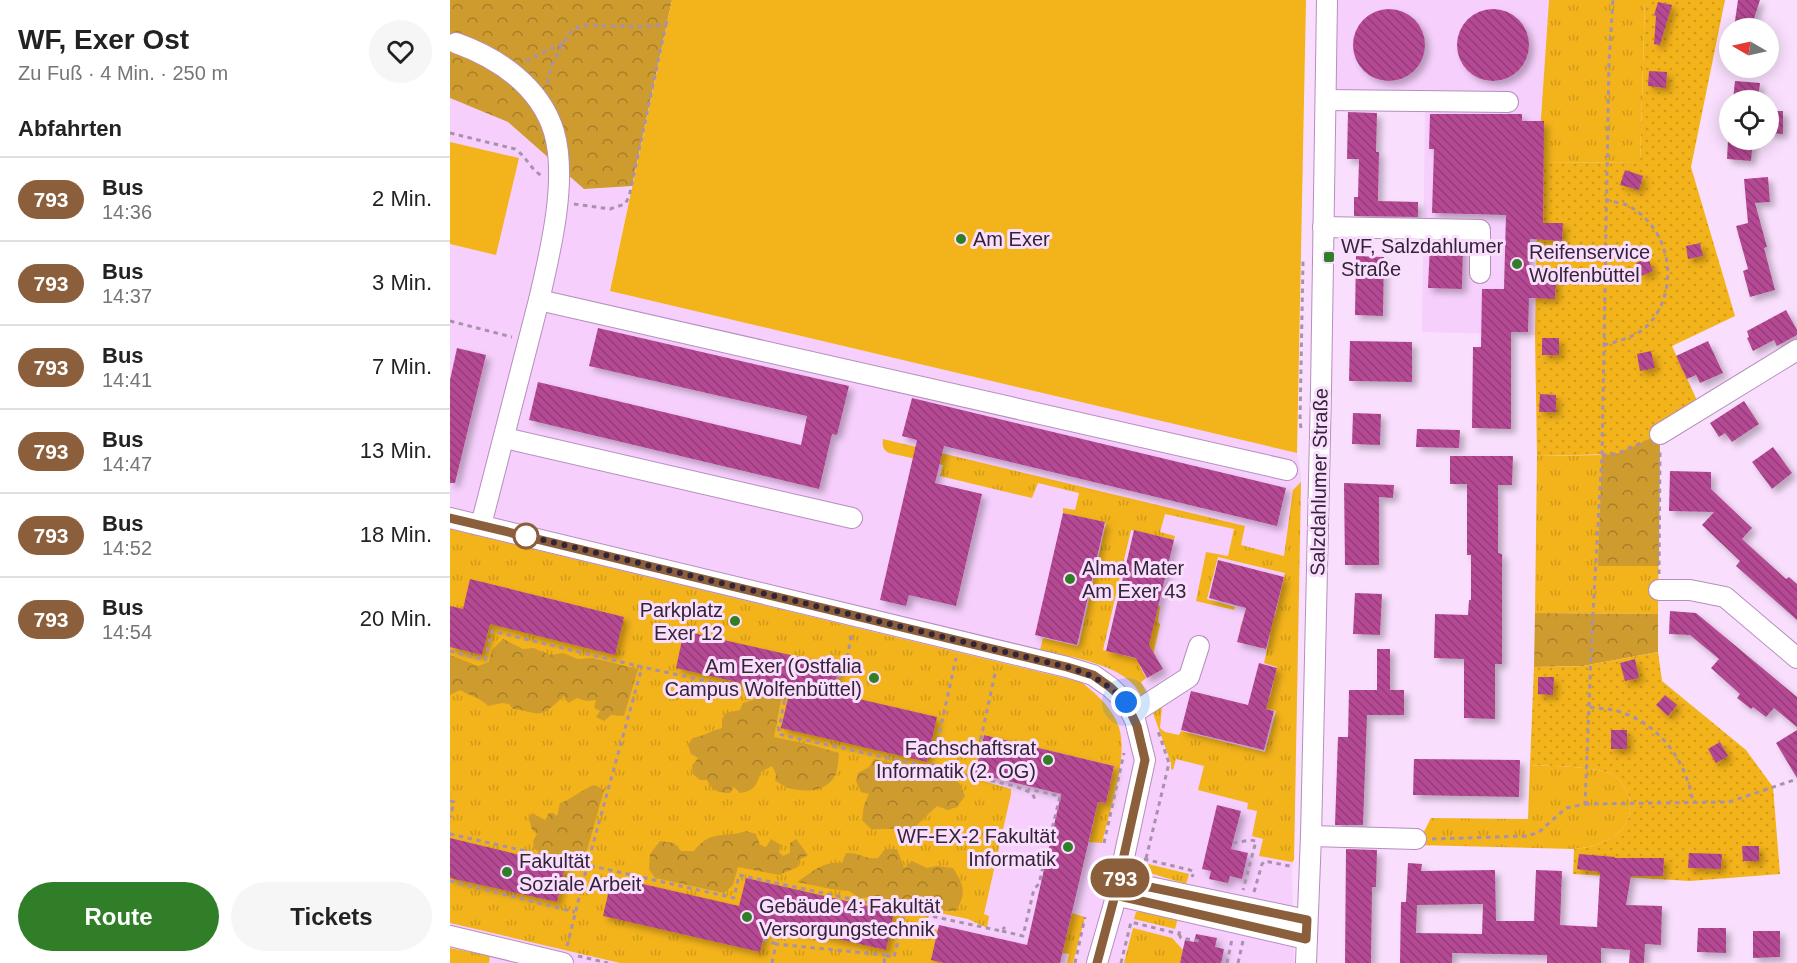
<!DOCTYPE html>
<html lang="de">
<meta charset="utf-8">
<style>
:root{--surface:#fff;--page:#f6f6f6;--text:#222;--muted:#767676;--line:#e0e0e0;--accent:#307e27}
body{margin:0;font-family:Arial,sans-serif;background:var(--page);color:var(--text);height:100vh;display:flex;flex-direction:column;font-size:22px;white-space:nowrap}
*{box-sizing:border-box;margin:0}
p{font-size:20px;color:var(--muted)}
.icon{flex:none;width:33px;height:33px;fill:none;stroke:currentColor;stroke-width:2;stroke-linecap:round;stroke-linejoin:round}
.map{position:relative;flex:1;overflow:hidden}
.details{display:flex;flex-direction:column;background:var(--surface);width:450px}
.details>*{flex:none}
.badge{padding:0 12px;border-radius:20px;font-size:21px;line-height:39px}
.needle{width:39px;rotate:279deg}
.buttons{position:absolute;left:1269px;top:18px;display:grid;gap:12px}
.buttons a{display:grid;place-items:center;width:60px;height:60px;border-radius:50%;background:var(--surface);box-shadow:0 3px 15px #0003;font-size:30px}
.you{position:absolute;width:30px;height:30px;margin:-15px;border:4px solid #fff;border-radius:50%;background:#1a73e8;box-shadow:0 0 0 9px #1a73e833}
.map>.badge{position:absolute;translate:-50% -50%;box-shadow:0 0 0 3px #fff}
h2{padding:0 18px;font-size:22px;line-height:54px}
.round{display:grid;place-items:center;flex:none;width:63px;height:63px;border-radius:32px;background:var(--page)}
.overview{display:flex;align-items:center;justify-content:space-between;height:102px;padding:0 18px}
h1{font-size:28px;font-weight:600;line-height:45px}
.action{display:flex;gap:12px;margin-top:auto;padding:12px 18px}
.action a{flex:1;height:69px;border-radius:36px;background:var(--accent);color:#fff;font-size:24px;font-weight:600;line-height:69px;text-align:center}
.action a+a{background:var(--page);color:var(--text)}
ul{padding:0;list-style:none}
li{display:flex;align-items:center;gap:18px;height:84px;padding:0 18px;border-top:2px solid var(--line)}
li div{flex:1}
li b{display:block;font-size:22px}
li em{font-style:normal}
li .badge{min-width:66px;font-weight:700;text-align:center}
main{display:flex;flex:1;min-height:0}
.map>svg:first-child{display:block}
</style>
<main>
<section class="details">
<div class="overview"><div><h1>WF, Exer Ost</h1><p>Zu Fuß · 4 Min. · 250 m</p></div><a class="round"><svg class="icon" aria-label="heart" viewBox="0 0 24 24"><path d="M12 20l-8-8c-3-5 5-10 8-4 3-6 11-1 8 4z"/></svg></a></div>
<h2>Abfahrten</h2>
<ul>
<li><span class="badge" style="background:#8b5e3c;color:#fff">793</span><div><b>Bus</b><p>14:36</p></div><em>2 Min.</em></li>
<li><span class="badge" style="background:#8b5e3c;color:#fff">793</span><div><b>Bus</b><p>14:37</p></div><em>3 Min.</em></li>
<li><span class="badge" style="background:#8b5e3c;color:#fff">793</span><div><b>Bus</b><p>14:41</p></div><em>7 Min.</em></li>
<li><span class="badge" style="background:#8b5e3c;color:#fff">793</span><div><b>Bus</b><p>14:47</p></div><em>13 Min.</em></li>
<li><span class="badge" style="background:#8b5e3c;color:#fff">793</span><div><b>Bus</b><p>14:52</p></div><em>18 Min.</em></li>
<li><span class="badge" style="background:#8b5e3c;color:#fff">793</span><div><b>Bus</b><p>14:54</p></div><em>20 Min.</em></li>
</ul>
<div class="action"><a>Route</a><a>Tickets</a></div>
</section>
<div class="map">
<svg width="1347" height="963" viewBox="0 0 1347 963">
<defs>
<pattern id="grass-tufts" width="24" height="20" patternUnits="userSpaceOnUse" patternTransform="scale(1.5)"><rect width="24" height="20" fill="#f3b31b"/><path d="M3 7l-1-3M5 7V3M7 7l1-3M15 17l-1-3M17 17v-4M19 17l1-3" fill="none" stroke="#d19a19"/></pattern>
<pattern id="forest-crowns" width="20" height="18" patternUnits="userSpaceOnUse" patternTransform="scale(1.5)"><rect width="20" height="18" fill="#ce9b2f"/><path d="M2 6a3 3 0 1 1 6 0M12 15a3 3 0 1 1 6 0" fill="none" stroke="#a87e29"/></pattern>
<pattern id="garden-dots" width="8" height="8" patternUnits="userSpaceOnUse" patternTransform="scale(1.5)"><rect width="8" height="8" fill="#f3b31b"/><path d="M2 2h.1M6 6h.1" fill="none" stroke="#d19a19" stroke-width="1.8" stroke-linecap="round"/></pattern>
<pattern id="building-back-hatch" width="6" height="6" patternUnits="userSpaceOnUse" patternTransform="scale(1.5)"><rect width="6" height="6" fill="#b64994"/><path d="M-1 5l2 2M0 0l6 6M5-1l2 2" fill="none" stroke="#953d7a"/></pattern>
<filter id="shadow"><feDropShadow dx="4.5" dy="4.5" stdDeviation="3" flood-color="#0004"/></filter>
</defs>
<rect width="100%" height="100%" fill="#f9dffd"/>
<g fill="#f6cffc">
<polygon points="885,0 1099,0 1088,162 1085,335 972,332 975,110 883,108"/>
<polygon points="0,98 58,122 134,189 182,186 160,291 847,453 851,474 851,495 844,860 842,867 844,963 0,963"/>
</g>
<g fill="url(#grass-tufts)">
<polygon points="1099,0 1195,0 1190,163 1088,162"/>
<polygon points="1210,434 1208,614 1085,613 1087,456 1152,455"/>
<path d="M433,439L795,526L791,545L834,556L843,490L851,482L844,860L842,862L809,856L813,839L802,836L807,811L797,809L798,803L748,790L754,766L726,759L723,770L721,769V763L703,713L712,707L710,728L715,732L729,735L731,731L815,752L826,711L804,705L807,694L820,697L827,667L814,663L820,636L790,628L797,610L825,616L835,573L768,557L757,599L785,607L784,610L746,601L756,552L778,556L784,529L715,514L710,532L725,536L724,540L681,530L653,650L692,660L707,605L710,606L708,621L710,625L703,655L706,656L690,667L696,678L691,682L697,693L691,696C677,664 620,657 590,650L593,638L627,646L629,644L656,523L613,513V508L625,510L629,493L588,483L582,498L490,476L493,465L439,453C433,450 432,446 433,439Z"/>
<path d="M0,529L631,682C648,695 669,714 671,737C675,767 659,813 652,843L639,842L648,802L656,803L664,766L534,735L523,778L561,789V794L534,914L539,916L537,928L518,919L480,911L476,927L488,930L494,963H170L0,923Z"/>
<path d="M1080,765C1099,766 1148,766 1163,775C1172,780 1178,791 1180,801C1184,834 1150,847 1124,849L967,845L981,818L1078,819Z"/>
<polygon points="698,864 739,874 736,884 700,873 696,870"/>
<polygon points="696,911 728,918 725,929 684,919 686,912"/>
<polygon points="622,913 635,917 623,963 617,963 619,954 612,953"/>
<polygon points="683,928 722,938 733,950 730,963 674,963"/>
<polygon points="0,948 40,956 39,963 0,963"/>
</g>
<g fill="url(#forest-crowns)">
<polygon points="0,0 222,0 182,186 134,189 58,122 0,98"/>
<polygon points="1210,434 1209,566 1148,566 1152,455 1166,454"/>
<polygon points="1085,613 1208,614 1208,652 1133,666 1084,667"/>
<path d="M53,639L73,649L84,648L100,655L113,653L128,659L142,658L188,669L174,716L161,715L154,721L146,717L150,711L144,708L146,700L136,701L127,698L118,703L114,696C105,703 96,716 84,713C76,712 71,709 63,709L59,704L52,703L38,706C31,698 20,696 10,690L0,695V655L28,666L39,662L42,650Z"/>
<path d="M308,694L331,700L324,737L362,745L389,753C388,764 388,777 378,784C364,795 337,791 325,780L326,774L322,766L311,772C307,785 304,791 290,793L284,787L280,793C268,793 262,791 257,780H250L243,774L242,766L248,758L241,754L238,745L243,738C253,736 261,731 272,728V719L276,713L290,710L293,703L303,700Z"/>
<path d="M424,759C444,764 497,770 509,783C512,786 513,793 515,796L507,807L498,810L487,806L463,829C449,827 435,830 421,829L412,820L414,805L419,794L411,792L406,781L408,773L419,767Z"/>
<path d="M144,785L154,790L134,861L91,853L84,849L83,841L87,834L82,830L79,818L82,813L95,820L99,813H103L107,816L110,803C123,799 132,789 144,785Z"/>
<path d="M296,831L306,834L310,845L316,847L321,839L331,845L329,852L333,856L340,853V843L346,839L358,855L349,860L348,867L329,875L288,867L283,885L274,893L205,878L199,869L200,854L210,841L224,843L231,851H244C262,828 274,839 296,831Z"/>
<path d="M435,849H447L454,868L462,861L477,868L487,866L503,868C514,885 517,893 506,911H493L484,907L456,909L439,906L425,897L410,898L399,891L381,889L347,882C363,872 372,861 392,863L396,853C410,852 415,860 428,858Z"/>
</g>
<g fill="url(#garden-dots)">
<polygon points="1195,0 1275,0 1241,167 1285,316 1222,346 1251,409 1210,434 1166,454 1087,456 1085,335 1088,162 1190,163"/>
<path d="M1208,652L1212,681L1296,750L1323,787L1330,874L1240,881L1123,874L1124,849C1150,847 1184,834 1180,801C1178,791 1172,780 1163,775C1148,766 1099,766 1080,765L1084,667L1133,666Z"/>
</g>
<g fill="#f3b31b">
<polygon points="222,0 856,0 847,453 160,291"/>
<polygon points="0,142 69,158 46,255 0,244"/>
</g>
<g fill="url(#building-back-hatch)" fill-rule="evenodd" filter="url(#shadow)">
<polygon points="1288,0 1310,0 1301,28 1284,28"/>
<polygon points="1208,2 1222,5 1210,45 1204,44 1206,16 1204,15"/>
<circle cx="939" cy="45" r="36"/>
<circle cx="1043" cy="45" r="36"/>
<polygon points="1199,71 1217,72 1216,88 1198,86"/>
<polygon points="1285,81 1310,83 1308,100 1283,100"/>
<polygon points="1318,111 1333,111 1333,134 1318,133"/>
<polygon points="898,112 927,113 926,152 929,152 928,201 968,202 968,217 904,216 904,197 908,197 909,159 897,159"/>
<polygon points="980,114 1072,114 1072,121 1094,121 1093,223 1113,223 1112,241 1080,239 1079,277 1106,278 1105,299 1079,298 1078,332 1061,332 1061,429 1022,428 1023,347 1031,347 1032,289 1054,289 1056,215 982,213 984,149 979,149"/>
<polygon points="1278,140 1303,140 1301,161 1277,159"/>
<polygon points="1175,170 1193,176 1189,190 1170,185"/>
<polygon points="1318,177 1320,202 1305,203 1317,247 1314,248 1325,290 1300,297 1293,271 1298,269 1286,226 1298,223 1294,179"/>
<polygon points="1250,243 1253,256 1238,259 1236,246"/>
<polygon points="980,245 1013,246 1012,289 978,288"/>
<polygon points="906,256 934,257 933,316 905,315"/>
<polygon points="1198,258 1203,271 1191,276 1186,263"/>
<polygon points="1336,310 1347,330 1347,335 1327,346 1324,340 1303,351 1297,338 1299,337 1297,331"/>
<polygon points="148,328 399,386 387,435 382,434 369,489 79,420 88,382 351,445 357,416 139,366"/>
<rect x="1092" y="338" width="17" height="17"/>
<polygon points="900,341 962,342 962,382 899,381"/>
<polygon points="1258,341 1273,373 1250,383 1246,375 1237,379 1226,356"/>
<polygon points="7,348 36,355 5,483 0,483 0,380"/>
<polygon points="1201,351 1205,368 1190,371 1187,354"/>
<polygon points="1090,394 1106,395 1106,412 1089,412"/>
<polygon points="462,398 836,488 827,526 494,446 485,483 532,494 506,606 459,595 456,606 430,600 467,440 452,436"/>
<polygon points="1294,401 1309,424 1282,442 1275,433 1269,437 1260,423"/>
<polygon points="903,413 931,414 930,445 902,444"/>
<polygon points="967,429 1010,430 1009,448 966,447"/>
<polygon points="1323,447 1342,473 1322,489 1302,462"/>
<polygon points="1000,456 1063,456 1062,485 1048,485 1048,553 1052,554 1052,664 1045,664 1045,719 1014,718 1014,659 984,658 985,614 1018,615 1019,600 1021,600 1021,555 1017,555 1017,484 1000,484"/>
<polygon points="1220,471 1261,472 1261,489 1302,528 1292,539 1336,579 1339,577 1347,584 1347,620 1286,566 1290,561 1252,525 1264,512 1219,511"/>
<polygon points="894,483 944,485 943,498 929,497 929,565 895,565"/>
<polygon points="613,513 655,522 627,645 585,635"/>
<polygon points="684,530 724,540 699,645 713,669 697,678 686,658 656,651"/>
<polygon points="768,560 834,577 816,649 787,642 796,608 759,598"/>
<polygon points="20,579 174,617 165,655 40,624 32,655 0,647 0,606 13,609"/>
<polygon points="905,593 932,594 930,635 903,634"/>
<polygon points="1220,611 1246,613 1347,697 1347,727 1324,708 1316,717 1303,707 1301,709 1287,698 1290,694 1261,668 1269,659 1240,635 1219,634"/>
<polygon points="234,631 389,666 383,693 487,717 477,762 331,728 339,694 226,668"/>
<polygon points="927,649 940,649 940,690 954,690 954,715 917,715 913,825 885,825 888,737 898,737 899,690 927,690"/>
<polygon points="1185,659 1189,678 1175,681 1170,663"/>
<polygon points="809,663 827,668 816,709 824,711 814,750 731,730 741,691 798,705"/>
<polygon points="1088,677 1104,677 1103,695 1088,694"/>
<polygon points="1215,695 1227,705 1218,716 1206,705"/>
<rect x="1161" y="730" width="16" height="19"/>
<polygon points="1347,730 1347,778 1326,743"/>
<polygon points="534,735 664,766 656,803 648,802 610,963 494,963 481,960 489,925 577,945 611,794 525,773"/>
<polygon points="1270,742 1278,756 1266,763 1258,749"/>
<polygon points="964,759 1070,760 1069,797 963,795"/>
<polygon points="767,805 791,811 781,849 798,853 792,879 780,876 778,883 759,879 761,871 752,869"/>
<polygon points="0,838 115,866 107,902 0,878"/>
<polygon points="1292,846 1309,846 1309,861 1293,861"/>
<polygon points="896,849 927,850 926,887 922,887 921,963 895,963"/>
<polygon points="1239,853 1272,854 1271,869 1238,868"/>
<path d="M1129,854L1165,857L1164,858H1214L1213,876H1181L1176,905L1212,906L1211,945L1195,944L1194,963H1179L1180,950L1151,948V963H1097V955L1002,953V963H950L951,902H956L958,863L972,864L971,871L1045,870L1046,921H1084L1086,870L1112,871L1110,925L1147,927L1150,872L1127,869ZM1033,904L1032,934L966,933L967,905Z"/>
<polygon points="162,877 289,906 296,878 444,912 436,950 317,923 310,952 153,916"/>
<polygon points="1248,928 1276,928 1276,953 1247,952"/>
<polygon points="1303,931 1330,931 1330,957 1303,958"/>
<polygon points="746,934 767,938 765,947 774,949 771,963 730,963 735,940 744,942"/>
</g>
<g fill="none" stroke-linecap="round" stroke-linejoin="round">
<g stroke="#b68ebd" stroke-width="22">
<g id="minor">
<path d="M6,43C48,58 90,86 104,132C118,180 100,253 89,300"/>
<polyline points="876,100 1058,102"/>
<polyline points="873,227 1030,230 1030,273"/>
<polyline points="1210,434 1347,350"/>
<polyline points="55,438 402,518"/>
<polyline points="0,518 617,667 643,675 660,687 676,702 685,720 695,760 664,904 647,963"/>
<polyline points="31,525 89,300 837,470"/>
<polyline points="1209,590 1240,590 1275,597 1347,658"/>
<polyline points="682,714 739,677 749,646"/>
<polyline points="861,836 966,839"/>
<polyline points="670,878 690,885 857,920"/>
<polyline points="665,895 856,939"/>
<polyline points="0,936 113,963"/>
<polyline points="856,963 861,836 871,391 877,0"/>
</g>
</g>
<g stroke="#a892ab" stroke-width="3" stroke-dasharray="4.5 4.5" stroke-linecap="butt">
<polyline points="76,61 113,43"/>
<polyline points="97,83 102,65 113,43 122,30 133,25 194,27 216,24 218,20"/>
<path d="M0,133L65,149C77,157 80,169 92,176"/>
<polyline points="124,204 160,209 175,204 179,197 216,24"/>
<polyline points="0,321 62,337"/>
<path d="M1154,345C1169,341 1189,336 1200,323C1230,288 1221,229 1179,206C1173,203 1164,202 1157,200"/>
<polyline points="851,428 850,421 853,261"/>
<polyline points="1152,455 1166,454 1195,441"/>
<polyline points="1209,574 1210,452"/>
<polyline points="0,651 35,660 42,631 192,667 335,698 328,734 565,786 582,793 585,799"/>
<polyline points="387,676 393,678 402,633"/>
<path d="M1140,707C1152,709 1165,709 1176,714C1214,729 1237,764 1243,803"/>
<polyline points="482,767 506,658"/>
<polyline points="523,775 546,669"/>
<polyline points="0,801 4,802 0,818"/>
<polyline points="1135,804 1279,802 1347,779"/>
<polyline points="0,834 284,898 289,875 551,931 555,927"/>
<polyline points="982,839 1078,836 1089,832 1116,808 1135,804 1142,631 1152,455 1159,61 1163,0"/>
<polyline points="654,843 674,753"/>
<polyline points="783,843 800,840 806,841 793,890"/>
<polyline points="694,859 740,870 744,872 742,877"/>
<polyline points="694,867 719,763 707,728"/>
<polyline points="0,881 125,912"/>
<polyline points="804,892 812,864 815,861 844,867"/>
<polyline points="552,931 573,936 584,889 589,884 610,796 578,789"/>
<polyline points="729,934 731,938 749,941"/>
<polyline points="313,939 326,944"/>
<polyline points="117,946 137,866 192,667"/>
<polyline points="128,956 158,963"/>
<polyline points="322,963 326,944 435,955"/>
<polyline points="434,963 435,955 444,957 455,912"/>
<polyline points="625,963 635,917"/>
<polyline points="671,963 681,922 729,934 731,927"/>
<polyline points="777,963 782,939"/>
<polyline points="788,963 793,941"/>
</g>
<use href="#minor" stroke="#fff" stroke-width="20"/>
</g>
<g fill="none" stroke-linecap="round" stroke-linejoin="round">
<g stroke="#fff" stroke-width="14">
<polyline id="line" points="0,518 617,667 643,675 660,687 676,702 687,726 695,760 669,878 690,885 857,920 856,939 665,895 647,963"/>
</g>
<use href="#line" stroke="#8b5e3c" stroke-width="9"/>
<path stroke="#342437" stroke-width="6" stroke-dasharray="0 10.8" d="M76,536L69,534L617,667C644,675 656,683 676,702"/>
</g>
<g fill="#307e27" stroke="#f9dffd" stroke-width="2">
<circle cx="511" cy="239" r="6"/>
<rect x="873" y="251" width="12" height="12" rx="3"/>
<circle cx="1067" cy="264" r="6"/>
<circle cx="620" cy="579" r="6"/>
<circle cx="285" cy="621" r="6"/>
<circle cx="424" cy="678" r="6"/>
<circle cx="598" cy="760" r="6"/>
<circle cx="618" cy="847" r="6"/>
<circle cx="57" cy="872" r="6"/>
<circle cx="297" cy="917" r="6"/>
</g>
<circle fill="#fff" stroke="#8b5e3c" stroke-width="3" cx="76" cy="536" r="12"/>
<g text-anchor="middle" stroke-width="6" stroke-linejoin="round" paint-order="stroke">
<g font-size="20" fill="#342437" stroke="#f9dffd" text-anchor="start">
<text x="523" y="246">Am Exer</text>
<text x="891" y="253">WF, Salzdahlumer<tspan x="891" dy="23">Straße</tspan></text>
<text x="1079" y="259">Reifenservice<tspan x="1079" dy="23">Wolfenbüttel</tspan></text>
<text x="632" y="575">Alma Mater<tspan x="632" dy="23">Am Exer 43</tspan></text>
<text x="273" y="617" text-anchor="end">Parkplatz<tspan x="273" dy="23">Exer 12</tspan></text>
<text x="412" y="673" text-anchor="end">Am Exer (Ostfalia<tspan x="412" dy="23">Campus Wolfenbüttel)</tspan></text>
<text x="586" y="755" text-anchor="end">Fachschaftsrat<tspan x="586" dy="23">Informatik (2. OG)</tspan></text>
<text x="606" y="843" text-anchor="end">WF-EX-2 Fakultät<tspan x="606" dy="23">Informatik</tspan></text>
<text x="69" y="868">Fakultät<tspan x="69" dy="23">Soziale Arbeit</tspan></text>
<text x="309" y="913">Gebäude 4: Fakultät<tspan x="309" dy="23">Versorgungstechnik</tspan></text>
</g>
<g font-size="20" fill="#342437" stroke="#f9dffd">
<text transform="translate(869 482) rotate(-89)" y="7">Salzdahlumer Straße</text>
</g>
</g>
</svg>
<div class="buttons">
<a><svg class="needle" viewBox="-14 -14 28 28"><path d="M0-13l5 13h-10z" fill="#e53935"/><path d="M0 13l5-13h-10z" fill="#767676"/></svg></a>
<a><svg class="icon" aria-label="locate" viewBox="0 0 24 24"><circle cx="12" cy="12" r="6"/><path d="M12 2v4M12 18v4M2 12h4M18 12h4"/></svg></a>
</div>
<div class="you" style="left:676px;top:702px"></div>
<b class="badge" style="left:670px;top:878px;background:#8b5e3c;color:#fff">793</b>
</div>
</main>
